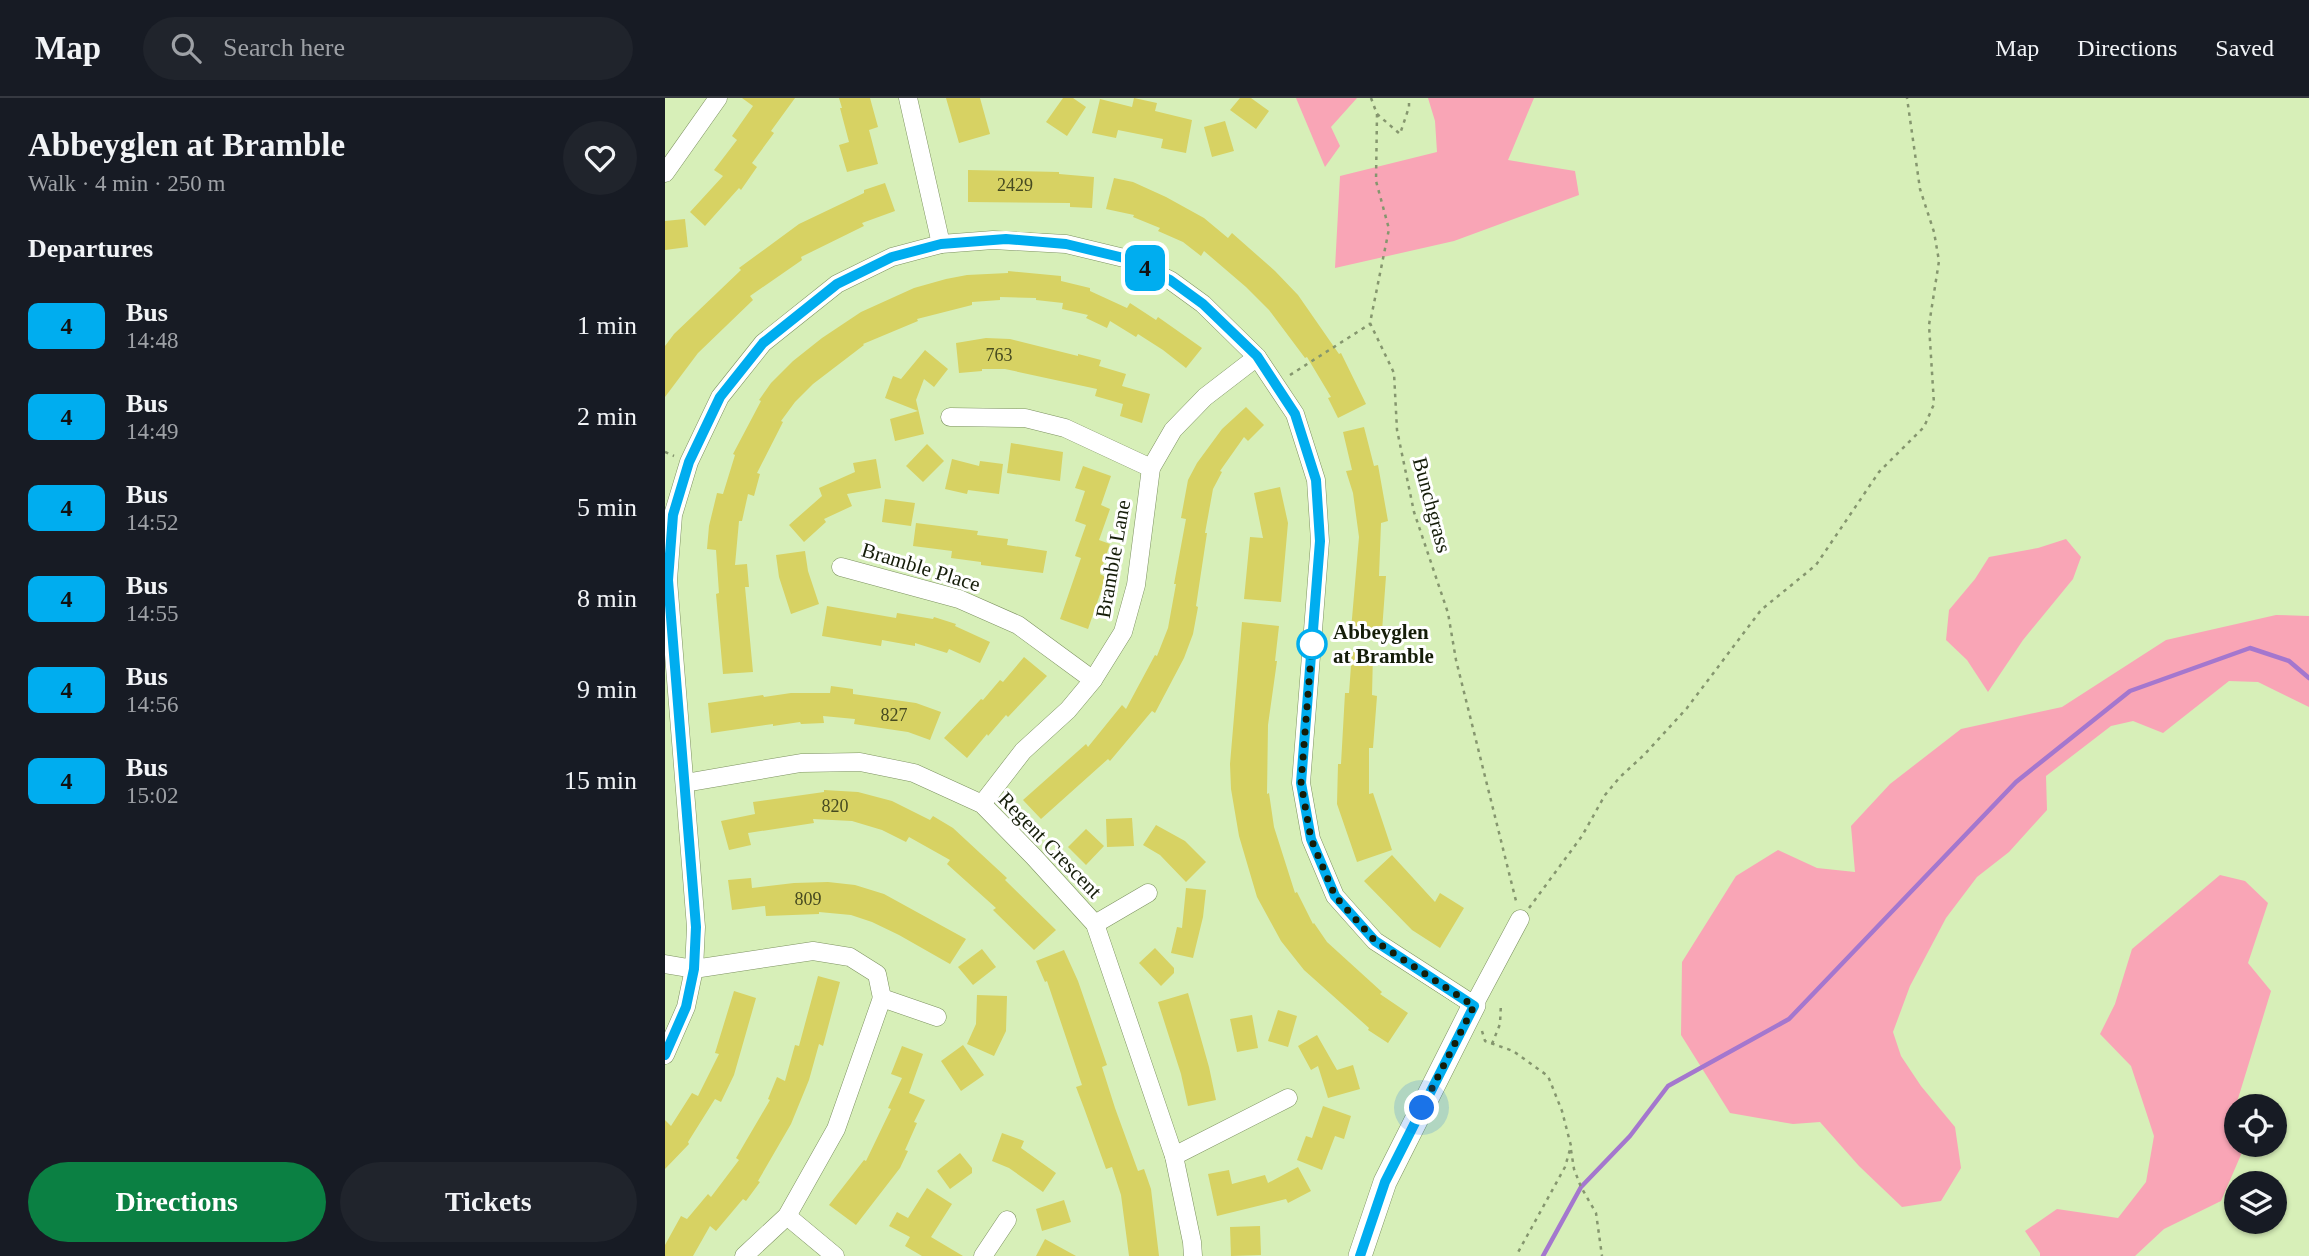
<!DOCTYPE html>
<meta charset="utf-8">
<style>
:root{--surface:#171b24;--page:#20242c;--text:#f1f3f6;--muted:#9ea1a6;--line:#363941;--accent:#0b8043}
body{margin:0;font-family:Georgia,serif;background:var(--page);color:var(--text);height:100vh;display:flex;flex-direction:column;font-size:26px;white-space:nowrap}
*{box-sizing:border-box;margin:0}
p{font-size:23px;color:var(--muted)}
.icon{flex:none;width:38px;height:38px;fill:none;stroke:currentColor;stroke-width:2;stroke-linecap:round;stroke-linejoin:round}
.map{position:relative;flex:1;overflow:hidden}
.drawer{display:flex;flex-direction:column;background:var(--surface);width:665px}
.drawer>*{flex:none}
.badge{padding:0 14px;border-radius:10px;font-size:24px;line-height:46px}
.buttons{position:absolute;left:1559px;top:996px;display:grid;gap:14px}
.buttons a{display:grid;place-items:center;width:63px;height:63px;border-radius:50%;background:var(--surface);box-shadow:0 2px 5px #0004;font-size:35px}
.you{position:absolute;width:35px;height:35px;margin:-18px;border:5px solid #fff;border-radius:50%;background:#1a73e8;box-shadow:0 0 0 10px #1a73e833}
.map>.badge{position:absolute;translate:-50% -50%;box-shadow:0 0 0 4px #fff}
h2{padding:0 28px;font-size:26px;line-height:63px}
.round{display:grid;place-items:center;flex:none;width:74px;height:74px;border-radius:37px;background:var(--page)}
.summary{display:flex;align-items:center;justify-content:space-between;height:119px;padding:0 28px}
h1{font-size:33px;font-weight:600;line-height:52px}
.primary-button{display:flex;gap:14px;margin-top:auto;padding:14px 28px}
.primary-button a{flex:1;height:80px;border-radius:42px;background:var(--accent);color:#fff;font-size:28px;font-weight:600;line-height:80px;text-align:center}
.primary-button a+a{background:var(--page);color:var(--text)}
ul{padding:0;list-style:none}
li{display:flex;align-items:center;gap:21px;height:91px;padding:0 28px}
li div{flex:1}
li b{display:block;font-size:26px}
li em{font-style:normal}
li .badge{min-width:77px;font-weight:700;text-align:center}
header{display:flex;align-items:center;gap:42px;box-sizing:border-box;height:98px;padding:0 35px;background:var(--surface);border-bottom:2px solid var(--line)}
header strong{font-size:33px}
nav{display:flex;gap:38px;margin-inline-start:auto;font-size:24px}
.search{width:490px;height:63px;background:var(--page);display:flex;align-items:center;gap:18px;box-sizing:border-box;padding:0 24px;border-radius:38px;color:var(--muted);font-size:26px}
main{display:flex;flex:1;min-height:0}
.map>svg:first-child{display:block}
</style>
<header>
<strong>Map</strong>
<div class="search"><svg class="icon" aria-label="search" viewBox="0 0 24 24"><circle cx="10" cy="10" r="6"/><path d="M15 15l6 6"/></svg>Search here</div>
<nav><a>Map</a><a>Directions</a><a>Saved</a></nav>
</header>
<main>
<section class="drawer">
<div class="summary"><div><h1>Abbeyglen at Bramble</h1><p>Walk · 4 min · 250 m</p></div><a class="round"><svg class="icon" aria-label="heart" viewBox="0 0 24 24"><path d="M12 20l-8-8c-3-5 5-10 8-4 3-6 11-1 8 4z"/></svg></a></div>
<h2>Departures</h2>
<ul>
<li><span class="badge" style="background:#00adef;color:#111">4</span><div><b>Bus</b><p>14:48</p></div><em>1 min</em></li>
<li><span class="badge" style="background:#00adef;color:#111">4</span><div><b>Bus</b><p>14:49</p></div><em>2 min</em></li>
<li><span class="badge" style="background:#00adef;color:#111">4</span><div><b>Bus</b><p>14:52</p></div><em>5 min</em></li>
<li><span class="badge" style="background:#00adef;color:#111">4</span><div><b>Bus</b><p>14:55</p></div><em>8 min</em></li>
<li><span class="badge" style="background:#00adef;color:#111">4</span><div><b>Bus</b><p>14:56</p></div><em>9 min</em></li>
<li><span class="badge" style="background:#00adef;color:#111">4</span><div><b>Bus</b><p>15:02</p></div><em>15 min</em></li>
</ul>
<div class="primary-button"><a>Directions</a><a>Tickets</a></div>
</section>
<div class="map">
<svg width="1644" height="1158" viewBox="0 0 1644 1158">
<rect width="100%" height="100%" fill="#d7efb8"/>
<g fill="#f9a5b6">
<polygon points="631,0 692,0 666,29 675,48 660,69"/>
<polygon points="763,0 869,0 843,62 910,73 914,97 789,143 670,170 675,78 772,54 770,23"/>
<polygon points="1401,441 1416,459 1408,481 1358,542 1323,594 1302,562 1281,542 1284,512 1310,481 1324,459 1373,450"/>
<polygon points="1611,517 1644,518 1644,609 1593,584 1564,583 1498,635 1468,623 1446,628 1381,678 1382,712 1344,754 1312,779 1281,820 1245,888 1228,934 1236,958 1256,988 1290,1029 1296,1070 1276,1103 1237,1109 1194,1068 1155,1024 1128,1026 1065,1015 1016,937 1017,864 1071,778 1113,752 1152,770 1190,774 1186,728 1225,686 1296,631 1397,609 1501,542"/>
<polygon points="1555,777 1580,783 1603,805 1583,865 1606,893 1572,1004 1572,1046 1577,1047 1578,1052 1556,1103 1499,1131 1470,1158 1375,1158 1375,1155 1360,1133 1392,1111 1453,1120 1481,1084 1489,1038 1466,968 1435,936 1450,906 1467,851"/>
</g>
<g fill="none" stroke-linecap="round" stroke-linejoin="round">
<polyline stroke="#a477ce" stroke-width="4.5" points="878,1158 916,1089 965,1038 1003,988 1124,921 1351,684 1465,593 1585,550 1624,563 1644,580"/>
</g>
<g fill="#d7d263">
<polygon points="77,0 130,0 106,33 109,35 87,65 92,69 76,92 74,90 40,128 25,114 58,78 49,72 72,42 67,38 88,8"/>
<polygon points="174,0 205,0 213,29 204,32 213,66 182,74 174,47 184,44 175,10 177,10"/>
<polygon points="281,0 315,0 325,36 294,45"/>
<polygon points="398,0 408,0 421,9 402,38 381,24"/>
<polygon points="469,0 492,5 490,13 527,22 521,55 496,50 498,41 453,32 451,40 427,35 435,1 467,9"/>
<polygon points="575,0 586,0 604,13 591,31 565,12"/>
<polygon points="560,23 569,53 547,59 539,29"/>
<polygon points="303,72 394,74 394,76 429,79 427,110 405,109 405,105 303,104"/>
<polygon points="449,80 468,84 501,99 539,120 563,140 567,135 610,173 633,197 674,256 676,255 701,306 673,320 663,300 666,299 642,259 640,260 604,212 581,189 539,153 536,158 518,144 493,133 495,130 468,119 469,117 441,111"/>
<polygon points="220,85 230,113 197,125 199,128 136,159 137,162 85,198 88,202 33,255 0,299 0,248 9,236 76,172 74,170 134,126 199,95 199,92"/>
<polygon points="20,121 23,149 0,152 0,123"/>
<polygon points="343,173 396,178 396,183 425,190 425,193 462,210 465,205 491,222 493,219 537,250 521,270 498,252 473,236 471,239 445,223 442,230 421,220 423,217 397,211 398,205 371,202 371,200 335,199 335,202 307,204 307,207 252,221 253,223 198,246 199,247 148,286 130,304 116,323 118,324 92,375 95,376 89,398 83,396 77,423 74,423 70,467 82,466 84,489 80,489 88,574 58,576 51,496 54,495 51,452 42,451 44,428 52,395 58,396 70,357 68,356 96,303 94,302 106,285 128,263 157,240 196,214 249,190 281,181 302,177 343,175"/>
<polygon points="321,240 345,241 413,258 413,256 436,262 434,268 461,276 457,288 485,296 477,325 455,318 458,306 430,298 432,291 340,271 317,271 317,273 294,275 291,245"/>
<polygon points="260,252 283,271 269,289 259,281 251,302 259,336 230,343 225,321 253,313 220,300 228,278 236,281"/>
<polygon points="581,309 599,327 583,343 579,339 555,373 557,374 548,391 540,435 542,435 531,508 533,509 528,536 519,560 490,615 487,613 445,663 443,661 376,721 358,702 421,646 423,649 457,607 461,611 490,557 492,558 503,530 511,486 509,486 521,421 516,420 523,382 532,365 557,331"/>
<polygon points="699,329 709,368 713,367 723,423 716,425 714,478 721,478 717,533 686,532 694,439 688,395 681,373 687,372 678,334"/>
<polygon points="346,345 398,354 395,383 342,375"/>
<polygon points="262,346 279,363 258,384 241,368"/>
<polygon points="211,361 216,390 182,396 187,408 159,421 161,424 139,444 124,427 157,398 154,390 190,374 188,365"/>
<polygon points="287,361 314,368 315,363 338,366 334,396 303,392 302,396 280,391"/>
<polygon points="418,368 446,378 436,407 445,411 434,442 445,446 435,476 441,479 423,531 395,521 416,460 410,458 421,427 410,423 420,393 410,390"/>
<polygon points="615,389 623,425 616,504 579,501 585,439 598,440 589,395"/>
<polygon points="220,401 250,405 246,428 217,424"/>
<polygon points="251,425 313,433 312,437 343,441 342,447 382,453 378,475 316,467 316,464 286,460 287,453 248,448"/>
<polygon points="140,453 143,473 154,506 126,516 114,479 111,457"/>
<polygon points="162,508 231,520 232,515 268,521 269,519 291,526 290,528 325,544 315,565 284,551 282,555 250,545 250,548 217,542 216,548 157,538"/>
<polygon points="577,524 614,528 610,563 612,563 603,627 602,696 604,695 609,729 630,795 632,794 648,826 649,825 662,844 717,894 715,896 743,915 723,945 703,932 704,930 639,872 616,843 592,799 574,738 566,691 565,666"/>
<polygon points="687,554 708,556 707,597 712,598 708,650 704,650 704,696 708,695 727,752 692,764 672,706 673,666 676,666 680,595 684,595"/>
<polygon points="359,559 382,578 343,619 341,617 323,638 322,636 302,660 279,640 316,601 318,602 335,582 338,584"/>
<polygon points="166,588 188,591 188,596 251,605 276,614 265,642 243,634 189,626 190,621 158,618 159,625 136,626 135,624 108,628 108,626 46,635 43,605 98,597 99,599 126,595 165,595"/>
<polygon points="159,692 193,694 227,703 265,722 268,718 288,730 342,780 340,782 391,832 369,852 328,812 331,810 282,766 285,762 244,739 241,744 217,732 187,723 148,721 149,725 83,735 86,747 64,752 56,723 90,716 88,704 159,694"/>
<polygon points="467,720 469,748 442,749 441,721"/>
<polygon points="491,727 520,743 541,764 521,784 495,757 478,747"/>
<polygon points="421,731 439,748 421,767 403,749"/>
<polygon points="727,757 770,804 775,795 799,810 775,850 747,832 699,783"/>
<polygon points="86,780 87,790 129,785 163,784 190,787 219,796 301,841 285,866 234,837 207,824 186,817 154,814 154,816 101,818 100,808 67,812 63,782"/>
<polygon points="521,790 541,792 538,819 528,860 506,855 512,829 517,830"/>
<polygon points="490,850 509,870 509,875 496,888 474,865"/>
<polygon points="317,851 331,869 308,887 293,869"/>
<polygon points="399,852 413,883 442,967 437,969 450,1010 473,1073 479,1071 486,1091 494,1158 464,1158 456,1097 447,1069 441,1071 419,1010 411,989 417,987 382,883 380,884 371,863"/>
<polygon points="153,878 175,884 158,948 154,946 144,982 126,1026 93,1083 95,1084 81,1103 78,1101 51,1133 45,1128 28,1158 0,1158 0,1147 16,1118 22,1121 43,1096 46,1099 74,1062 71,1060 105,1002 103,1001 112,979 120,983 130,947 134,948"/>
<polygon points="69,893 91,900 69,977 56,1004 50,1001 23,1044 24,1046 0,1071 0,1022 6,1028 27,995 33,998 54,956 50,955"/>
<polygon points="523,895 544,969 551,1002 523,1008 516,976 493,904"/>
<polygon points="312,897 342,898 341,933 329,958 302,946 311,926"/>
<polygon points="613,912 632,918 623,949 603,943"/>
<polygon points="587,917 593,950 572,954 565,921"/>
<polygon points="652,937 672,972 688,967 695,991 663,1000 653,968 646,972 633,948"/>
<polygon points="298,947 319,977 296,993 276,963"/>
<polygon points="237,948 258,956 244,995 260,1002 249,1024 252,1025 240,1052 243,1053 235,1070 191,1127 164,1107 199,1062 201,1063 226,1011 223,1010 237,980 226,976"/>
<polygon points="658,1008 686,1018 679,1041 670,1038 657,1072 632,1062 641,1038 647,1040"/>
<polygon points="337,1035 359,1043 356,1050 391,1075 378,1094 344,1070 327,1063"/>
<polygon points="295,1055 307,1070 307,1075 285,1091 272,1073"/>
<polygon points="633,1069 646,1093 623,1105 621,1101 552,1118 543,1076 564,1072 567,1086 600,1077 603,1085"/>
<polygon points="262,1090 287,1106 266,1139 298,1158 257,1158 240,1148 245,1139 224,1128 232,1114 243,1120"/>
<polygon points="399,1102 406,1124 377,1133 371,1111"/>
<polygon points="595,1128 596,1157 566,1158 565,1129"/>
<polygon points="380,1141 411,1158 371,1158"/>
</g>
<g fill="none" stroke-linecap="round" stroke-linejoin="round">
<g stroke="#7d9260" stroke-width="19">
<g id="street">
<polyline points="243,0 276,146"/>
<polyline points="0,75 53,0"/>
<polyline points="285,319 360,320 400,330 486,370"/>
<polyline points="176,469 294,501 353,527 428,582"/>
<polyline points="20,685 136,665 195,664 249,675 317,706 369,759 430,826 509,1058 527,1144 528,1158"/>
<polyline points="317,706 358,653 403,612 428,582 458,534 471,487 486,370 508,332 540,299 592,259"/>
<polyline points="430,826 483,795"/>
<polyline points="0,866 29,871 148,853 185,859 212,876 217,900"/>
<polyline points="217,900 272,919"/>
<polyline points="0,957 21,909 29,871 31,829 3,482 8,417 24,364 55,299 98,245 172,186 227,159 276,146 328,142 401,146 459,160 505,182 538,206 592,259 630,316 651,382 655,443 636,685 646,741 670,798 710,843 809,907 855,821"/>
<polyline points="509,1058 623,1000"/>
<polyline points="122,1118 170,1158"/>
<polyline points="79,1158 122,1118 171,1031 217,900"/>
<polyline points="318,1158 342,1122"/>
</g>
</g>
<g stroke="#7d9260" stroke-width="24">
<polyline id="secondary" points="695,1158 720,1084 809,907"/>
</g>
<g stroke="#85966e" stroke-width="2.5" stroke-dasharray="3.5 5" stroke-linecap="butt">
<polyline points="706,0 712,16 711,83 724,131 705,225 729,275 732,332 749,414 783,515 791,562 852,807"/>
<polyline points="712,16 735,36 744,9 744,0"/>
<polyline points="625,277 705,226"/>
<polyline points="0,354 9,358"/>
<polyline points="864,810 917,738 940,697 955,679 979,657 1022,610 1096,512 1151,467 1214,374 1259,329 1269,306 1264,227 1274,163 1269,134 1255,91 1242,0"/>
<polyline points="817,933 820,943 848,953 883,978 897,1013 906,1048 900,1069 851,1158"/>
<polyline points="827,946 835,926 836,905"/>
<polyline points="906,1052 909,1071 916,1089 931,1115 937,1158"/>
</g>
<use href="#street" stroke="#fff" stroke-width="18"/>
<use href="#secondary" stroke="#fff" stroke-width="23"/>
</g>
<g fill="none" stroke-linecap="round" stroke-linejoin="round">
<g stroke="#fff" stroke-width="16">
<polyline id="line" points="0,957 21,909 29,871 31,829 3,482 8,417 24,364 55,299 98,245 172,186 227,159 276,146 341,141 401,146 459,160 505,182 538,206 592,258 630,316 651,382 655,443 636,685 646,741 670,798 710,843 809,908 720,1084 695,1158"/>
</g>
<use href="#line" stroke="#00adef" stroke-width="10"/>
<polyline stroke="#151d09" stroke-width="7" stroke-dasharray="0 12.6" points="647,546 636,685 646,741 670,798 710,843 809,908 757,1010"/>
</g>
<circle fill="#fff" stroke="#00adef" stroke-width="3.5" cx="647" cy="546" r="14"/>
<g text-anchor="middle" stroke-width="6" stroke-linejoin="round" paint-order="stroke">
<g font-size="18" fill="#464a20">
<text x="350" y="93">2429</text>
<text x="334" y="263">763</text>
<text x="229" y="623">827</text>
<text x="170" y="714">820</text>
<text x="143" y="807">809</text>
</g>
<g font-size="21" fill="#151d09" stroke="#fff">
<text transform="translate(767 407) rotate(75)" y="7">Bunchgrass</text>
<text transform="translate(448 461) rotate(-80)" y="7">Bramble Lane</text>
<text transform="translate(256 469) rotate(17)" y="7">Bramble Place</text>
<text transform="translate(385 747) rotate(46)" y="7">Regent Crescent</text>
</g>
<g font-size="21" font-weight="bold" fill="#151d09" stroke="#fff" text-anchor="start">
<text x="668" y="541">Abbeyglen<tspan x="668" dy="24">at Bramble</tspan></text>
</g>
</g>
</svg>
<div class="buttons">
<a><svg class="icon" aria-label="locate" viewBox="0 0 24 24"><circle cx="12" cy="12" r="6"/><path d="M12 2v4M12 18v4M2 12h4M18 12h4"/></svg></a>
<a><svg class="icon" aria-label="layers" viewBox="0 0 24 24"><path d="M12 4l9 5-9 5-9-5zM3 14l9 5 9-5"/></svg></a>
</div>
<div class="you" style="left:757px;top:1010px"></div>
<b class="badge" style="left:480px;top:170px;background:#00adef;color:#111">4</b>
</div>
</main>
